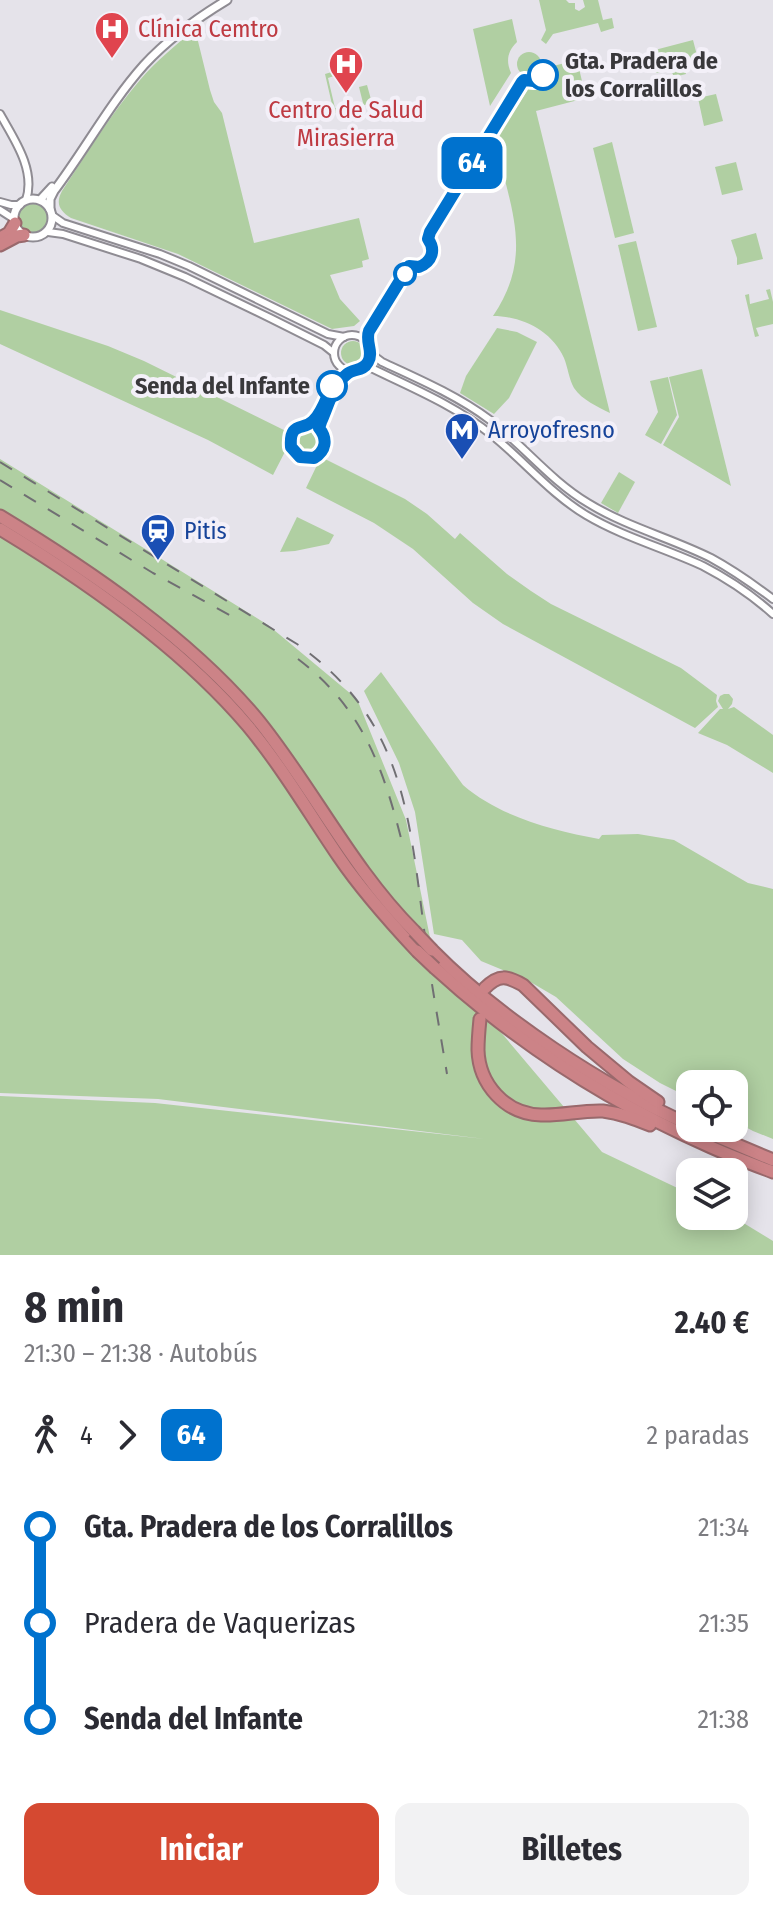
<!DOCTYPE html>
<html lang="es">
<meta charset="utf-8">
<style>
:root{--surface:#fff;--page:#f2f2f3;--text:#2b2b33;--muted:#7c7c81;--accent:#d54931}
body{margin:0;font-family:"Fira Sans Condensed",sans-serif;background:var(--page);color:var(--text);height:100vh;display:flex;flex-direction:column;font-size:30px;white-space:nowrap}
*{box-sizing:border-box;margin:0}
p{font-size:26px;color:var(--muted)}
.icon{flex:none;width:44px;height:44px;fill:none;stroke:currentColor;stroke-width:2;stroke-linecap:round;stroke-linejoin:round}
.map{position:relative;height:1255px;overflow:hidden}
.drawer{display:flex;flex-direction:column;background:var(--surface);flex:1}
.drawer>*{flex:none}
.badge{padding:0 16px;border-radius:12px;font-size:28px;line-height:52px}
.buttons{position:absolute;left:676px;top:1070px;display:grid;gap:16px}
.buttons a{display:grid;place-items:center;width:72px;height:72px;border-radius:16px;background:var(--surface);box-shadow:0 4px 20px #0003;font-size:40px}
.map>.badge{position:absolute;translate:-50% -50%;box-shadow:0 0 0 4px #fff}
.legs{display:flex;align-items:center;gap:12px;height:88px;padding:0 24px;font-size:26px}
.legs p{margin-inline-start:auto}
.head{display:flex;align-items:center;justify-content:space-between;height:136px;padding:0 24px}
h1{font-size:44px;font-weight:700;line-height:60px}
.cta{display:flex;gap:16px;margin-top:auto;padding:16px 24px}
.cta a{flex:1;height:92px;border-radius:16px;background:var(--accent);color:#fff;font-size:32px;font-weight:700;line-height:92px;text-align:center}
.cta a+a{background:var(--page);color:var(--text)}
ul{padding:0 24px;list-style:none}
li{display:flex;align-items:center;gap:28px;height:96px;font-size:30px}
li i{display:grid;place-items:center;width:12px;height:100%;margin:0 10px;background:currentColor}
li i::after{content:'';width:20px;height:20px;margin:-10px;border:6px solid;border-radius:50%;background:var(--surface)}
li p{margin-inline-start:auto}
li:first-child i{background:linear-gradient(#0000 50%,currentColor 0)}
li:last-child i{background:linear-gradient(currentColor 50%,#0000 0)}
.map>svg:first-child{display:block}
</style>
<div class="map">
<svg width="773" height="1255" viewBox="0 0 773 1255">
<rect width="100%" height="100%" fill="#e5e3ea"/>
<g fill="#b0cfa2">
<polygon points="539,0 566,0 569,3 575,3 575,9 579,11 585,7 583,0 598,0 603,20 612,18 614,28 601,32 598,23 553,34 546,44 541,40 546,30"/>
<path d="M512,19L517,42C507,52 506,61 511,73L490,106L473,29Z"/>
<path d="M195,29L210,90L214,102L222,113L254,243L359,218L369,259L362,261L363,267L330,275L340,299L360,321L354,326L332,329L178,254L71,218C60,211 55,204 62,191C87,153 111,114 140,80C156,61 176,45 195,29Z"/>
<polygon points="693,40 699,63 684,67 686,74 674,77 671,70 656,73 651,51"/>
<circle cx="529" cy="64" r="12"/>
<path d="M577,60L586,98L536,111L610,413C598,407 582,400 574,388C569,379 568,368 564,358C552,331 522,316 493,316C531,260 514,217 499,157L486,160L485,157L530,86C541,81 548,78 553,66Z"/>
<polygon points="362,63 362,65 334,74 334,76 328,78 335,108 363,103 359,87 367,85 372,103 334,113 325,74"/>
<polygon points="716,94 723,121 704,126 698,98"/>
<polygon points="612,142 634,233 615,238 593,148"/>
<polygon points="736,162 743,190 722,195 715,167"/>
<circle cx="33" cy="219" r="15"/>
<polygon points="756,233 763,259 737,265 737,258 731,240"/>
<polygon points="636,241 657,327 638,331 618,245"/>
<polygon points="770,289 773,302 773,324 756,328 759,336 755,337 745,295 749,294 750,304 769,299 766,290"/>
<polygon points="0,310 108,346 144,361 292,434 290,442 273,475 208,440 0,344"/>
<polygon points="497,328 517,332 537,342 509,398 494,414 460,393 466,376"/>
<circle cx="353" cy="353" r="12"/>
<polygon points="702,369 731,486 663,445 679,417 669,377"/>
<polygon points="668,377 677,415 661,444 645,435 658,412 650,381"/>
<circle cx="308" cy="442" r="14"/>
<polygon points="0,459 268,625 357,699 406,820 433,952 602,1152 690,1194 690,1216 732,1216 773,1241 773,1255 0,1255 0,1096 155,1103 485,1139 158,1099 0,1093"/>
<polygon points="325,459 405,499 427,514 455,539 460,533 507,574 531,591 551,604 681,668 717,695 716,701 718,707 695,728 503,624 473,603 413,549 374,523 306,488 318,463"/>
<polygon points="619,472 635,482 618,513 601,503"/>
<polygon points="297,517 334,535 329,544 295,551 280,552"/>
<path d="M381,672L463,785C500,817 552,830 599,839L602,835L638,834L674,840L748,883L773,889V1139L753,1131L734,1121V1084H690V1098L660,1083L623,1059L556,997L527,980L481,961L462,940L434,934L415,812L399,763L364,691Z"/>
<polygon points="724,694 729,694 733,699 732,704 728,709 734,707 773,735 773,773 727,745 698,733 720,709 723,709 718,701 720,696"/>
</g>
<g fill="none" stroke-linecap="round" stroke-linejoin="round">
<g stroke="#8f8c93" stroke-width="10">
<g id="tertiary">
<path d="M0,114C14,139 36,170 26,200"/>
<polyline points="0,202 11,205 20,205"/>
<polyline points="0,210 14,219"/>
<polyline points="53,216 63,223 160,254 189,266 328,334 344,337"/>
<polyline points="48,232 63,234 141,259 185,277 270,318 324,345 334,353"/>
<circle cx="352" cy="353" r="18"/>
<path d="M370,353L382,362C419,379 458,396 490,420C524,446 551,481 588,503C627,527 671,538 711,558C733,570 753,584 773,599"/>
<path d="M364,367L371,368C413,388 458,407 493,436C525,462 551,494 586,515C623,537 664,548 703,566C728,579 752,595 773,614"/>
</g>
</g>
<g stroke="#8f8c93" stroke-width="11">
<g id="secondary">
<circle cx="33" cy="218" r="19"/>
<polyline points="40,200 52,187"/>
<path d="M50,209V199L54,191C85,150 110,103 144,65C168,39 197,18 227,0"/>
</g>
</g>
<g stroke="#99696c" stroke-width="15">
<g id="motorway">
<polyline points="0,238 9,233 15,223"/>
<polyline points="0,245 17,236 24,235"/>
<path d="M0,516C89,570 191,639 258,720C313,788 352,869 414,931"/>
<path d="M0,529C86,581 183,649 248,726C282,767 309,813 339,857C362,891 389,921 417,951"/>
<path d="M432,950C499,1018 602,1086 690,1125"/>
<path d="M435,968C516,1042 610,1103 711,1147C731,1156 752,1164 773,1172"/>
<path d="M485,988C499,974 507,976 523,985L587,1047L629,1082L658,1102"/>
<path d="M480,1019C479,1029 478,1039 478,1050C479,1084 505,1114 541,1115C561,1116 582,1110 603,1111C620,1113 635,1119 650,1125"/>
<polyline points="697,1128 773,1160"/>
</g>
</g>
<use href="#tertiary" stroke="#fff" stroke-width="6"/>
<use href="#secondary" stroke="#fff" stroke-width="7"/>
<use href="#motorway" stroke="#cc8387" stroke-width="11"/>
<g stroke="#706f73" stroke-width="2" stroke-dasharray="14 14" stroke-linecap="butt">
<path d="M0,462L297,644C402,718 409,812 424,929C430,977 439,1025 447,1074"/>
<polyline points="0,480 153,573 231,616"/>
<path d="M298,659C361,707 382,764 401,838"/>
</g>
<g stroke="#99696c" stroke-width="15" stroke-linecap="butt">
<g id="motorway-bridge">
<polyline points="414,931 432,950"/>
<polyline points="417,951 435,968"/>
</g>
</g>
<use href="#motorway-bridge" stroke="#cc8387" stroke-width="11"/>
</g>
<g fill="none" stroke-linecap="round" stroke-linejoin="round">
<g stroke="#fff" stroke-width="18">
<path id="line-1" d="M332,386C327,396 322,413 313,421C303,431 289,421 291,447L300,457L314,458C326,451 328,439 319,428L321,422C328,407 333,385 346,375C353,368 363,372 368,362C374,352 365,342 369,331L409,266L419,267C432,262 436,250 428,239L430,232L522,82L524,80L534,81L543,75"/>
</g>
<use href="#line-1" stroke="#0072ce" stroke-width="12"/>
</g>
<defs>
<g id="hospital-pin" transform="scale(1.8)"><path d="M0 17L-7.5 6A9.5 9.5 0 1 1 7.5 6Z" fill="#e0444e" stroke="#f3f0f8"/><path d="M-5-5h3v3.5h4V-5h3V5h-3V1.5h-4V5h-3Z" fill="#fff"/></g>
<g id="metro-pin" transform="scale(1.8)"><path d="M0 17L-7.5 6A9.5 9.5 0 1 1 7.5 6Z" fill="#1a4fb4" stroke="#f3f0f8"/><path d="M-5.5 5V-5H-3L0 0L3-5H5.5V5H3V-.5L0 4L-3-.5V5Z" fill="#fff"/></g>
<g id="station-pin" transform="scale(1.8)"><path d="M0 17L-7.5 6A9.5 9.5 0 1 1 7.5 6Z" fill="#1a4fb4" stroke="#f3f0f8"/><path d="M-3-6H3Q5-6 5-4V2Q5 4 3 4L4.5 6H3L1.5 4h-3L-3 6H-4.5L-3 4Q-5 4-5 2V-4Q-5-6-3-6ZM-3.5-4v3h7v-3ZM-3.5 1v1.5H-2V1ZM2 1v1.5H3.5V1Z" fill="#fff"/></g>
</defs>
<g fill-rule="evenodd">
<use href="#hospital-pin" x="112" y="29"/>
<use href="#hospital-pin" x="346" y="64"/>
<use href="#metro-pin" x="462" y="430"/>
<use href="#station-pin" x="158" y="531"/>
</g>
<g fill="#fff" stroke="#0072ce" stroke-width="4">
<circle cx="543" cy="75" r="14"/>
<circle cx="405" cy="274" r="10"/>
<circle cx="332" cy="386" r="14"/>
</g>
<g text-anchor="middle" stroke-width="8" stroke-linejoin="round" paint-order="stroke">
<g font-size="24" fill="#be3a42" stroke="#f3f0f8" text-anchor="start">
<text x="138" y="37">Clínica Cemtro</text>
<text x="346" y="118" text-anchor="middle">Centro de Salud<tspan x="346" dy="28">Mirasierra</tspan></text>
</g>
<g font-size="24" font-weight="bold" fill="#39383b" stroke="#f3f0f8" text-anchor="start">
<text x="565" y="69">Gta. Pradera de<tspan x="565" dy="28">los Corralillos</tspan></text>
<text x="310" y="394" text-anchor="end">Senda del Infante</text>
</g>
<g font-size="24" fill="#164399" stroke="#f3f0f8" text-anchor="start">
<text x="488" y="438">Arroyofresno</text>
<text x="184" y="539">Pitis</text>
</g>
</g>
</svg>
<div class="buttons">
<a><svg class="icon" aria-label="locate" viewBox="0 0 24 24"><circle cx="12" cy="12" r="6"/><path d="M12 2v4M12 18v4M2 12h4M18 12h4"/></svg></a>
<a><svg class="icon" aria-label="layers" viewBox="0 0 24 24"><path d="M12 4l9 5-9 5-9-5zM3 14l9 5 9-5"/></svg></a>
</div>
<b class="badge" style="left:472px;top:163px;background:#0072ce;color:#fff">64</b>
</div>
<section class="drawer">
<div class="head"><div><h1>8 min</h1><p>21:30 – 21:38 · Autobús</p></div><b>2.40 €</b></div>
<div class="legs"><svg class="icon" aria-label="walk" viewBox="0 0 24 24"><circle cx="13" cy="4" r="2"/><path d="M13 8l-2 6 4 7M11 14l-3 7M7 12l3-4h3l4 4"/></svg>4<svg class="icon" aria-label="forward" viewBox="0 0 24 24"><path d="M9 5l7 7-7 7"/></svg><b class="badge" style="background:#0072ce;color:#fff">64</b><p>2 paradas</p></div>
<ul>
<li><i style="color:#0072ce"></i><b>Gta. Pradera de los Corralillos</b><p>21:34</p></li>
<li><i style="color:#0072ce"></i><span>Pradera de Vaquerizas</span><p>21:35</p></li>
<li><i style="color:#0072ce"></i><b>Senda del Infante</b><p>21:38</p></li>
</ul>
<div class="cta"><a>Iniciar</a><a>Billetes</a></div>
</section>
